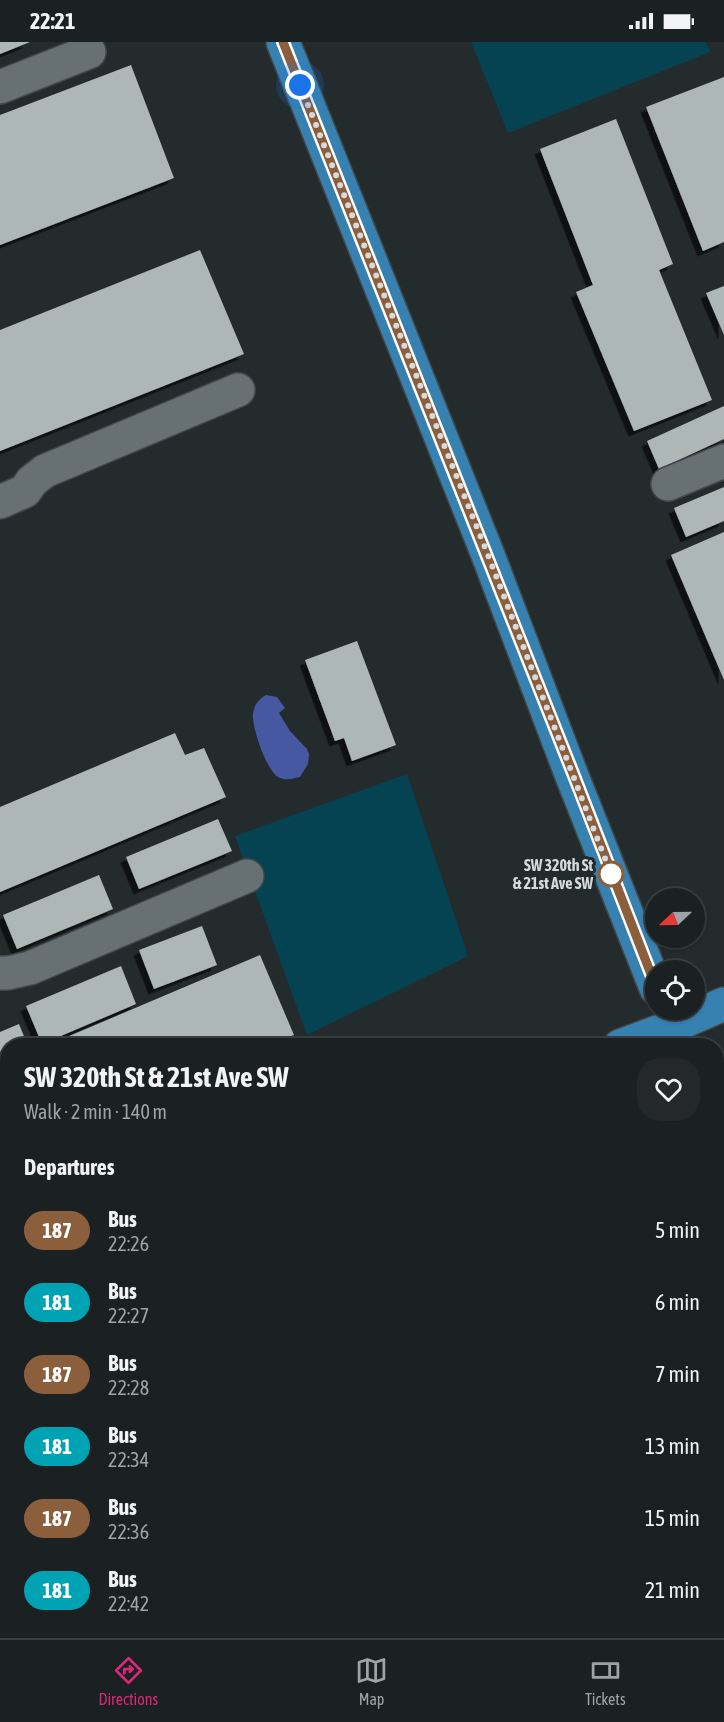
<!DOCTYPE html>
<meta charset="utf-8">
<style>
:root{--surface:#1b2022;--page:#24282a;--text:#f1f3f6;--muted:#a0a3a5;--line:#393e40;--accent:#db2777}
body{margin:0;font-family:"Asap Condensed",sans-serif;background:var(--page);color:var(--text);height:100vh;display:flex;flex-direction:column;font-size:22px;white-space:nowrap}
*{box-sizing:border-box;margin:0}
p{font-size:20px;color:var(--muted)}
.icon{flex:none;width:33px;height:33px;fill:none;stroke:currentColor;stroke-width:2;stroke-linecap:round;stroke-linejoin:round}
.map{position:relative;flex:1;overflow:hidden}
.drawer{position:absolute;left:0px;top:996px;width:724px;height:600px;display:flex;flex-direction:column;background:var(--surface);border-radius:24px 24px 0 0;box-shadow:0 2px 4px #0004,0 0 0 2px var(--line)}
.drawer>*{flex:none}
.badge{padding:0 12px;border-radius:20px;font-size:21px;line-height:39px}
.needle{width:39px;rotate:248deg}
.fabs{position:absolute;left:645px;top:846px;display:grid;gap:12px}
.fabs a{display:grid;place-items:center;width:60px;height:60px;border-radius:50%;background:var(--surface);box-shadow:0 2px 4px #0004,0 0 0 2px var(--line);font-size:30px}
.you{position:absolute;width:30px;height:30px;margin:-15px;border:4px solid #fff;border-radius:50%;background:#1a73e8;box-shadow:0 0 0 9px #1a73e833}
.map>.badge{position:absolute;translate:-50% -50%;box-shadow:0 0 0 3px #fff}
h2{padding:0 24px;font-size:22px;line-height:54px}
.round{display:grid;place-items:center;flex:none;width:63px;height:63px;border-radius:24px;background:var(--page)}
.headline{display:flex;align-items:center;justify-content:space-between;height:102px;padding:0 24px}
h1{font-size:28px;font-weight:700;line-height:45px}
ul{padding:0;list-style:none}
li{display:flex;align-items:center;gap:18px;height:72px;padding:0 24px}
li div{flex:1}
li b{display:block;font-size:22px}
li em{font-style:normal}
li .badge{min-width:66px;font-weight:700;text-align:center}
.status{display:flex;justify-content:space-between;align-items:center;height:42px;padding:0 30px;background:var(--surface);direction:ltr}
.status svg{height:16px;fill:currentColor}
.tabs{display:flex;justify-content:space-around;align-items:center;height:84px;border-top:2px solid var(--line);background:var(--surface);font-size:16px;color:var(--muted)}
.tabs a{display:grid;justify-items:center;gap:3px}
.tabs .active{color:var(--accent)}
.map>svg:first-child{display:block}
</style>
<div class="status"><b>22:21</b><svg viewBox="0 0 49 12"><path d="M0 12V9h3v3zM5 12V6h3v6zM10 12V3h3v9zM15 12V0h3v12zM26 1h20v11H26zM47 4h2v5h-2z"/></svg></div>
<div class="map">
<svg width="724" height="1596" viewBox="0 0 724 1596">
<defs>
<filter id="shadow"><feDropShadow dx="-5.5" dy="5.5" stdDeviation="0" flood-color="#0009"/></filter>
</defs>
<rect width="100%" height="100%" fill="#242b2d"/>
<g fill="#054352">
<polygon points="471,0 706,0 710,10 508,91"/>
<polygon points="407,732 468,914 307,993 235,794"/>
<polygon points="724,1011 724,1596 517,1596 514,1589 717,1588 717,1014"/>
</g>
<path fill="#4558a1" d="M266,653L277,655L285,666L279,671L290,689L307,707L309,712L308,722L300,735C293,737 285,739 278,735C266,727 254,690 253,676C252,666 258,657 266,653Z"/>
<g fill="#adb7b6" filter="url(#shadow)">
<polygon points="0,0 30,0 0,12"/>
<polygon points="131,23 174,136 0,203 0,73"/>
<polygon points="724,35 724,200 703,209 646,65"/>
<polygon points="616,77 673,222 659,228 712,358 634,389 576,250 593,243 540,107"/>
<polygon points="200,208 244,312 0,409 0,288"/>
<polygon points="724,244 724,293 706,251"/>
<polygon points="724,364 724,397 659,427 647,399"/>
<polygon points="724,445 724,479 686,495 674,466"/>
<polygon points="724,490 724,638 671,513"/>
<polygon points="357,599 396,703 352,719 344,696 335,699 305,618"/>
<polygon points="175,691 185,713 204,706 226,755 0,850 0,765"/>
<polygon points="218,777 232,809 139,847 126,815"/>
<polygon points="99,833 113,867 17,907 3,873"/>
<polygon points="202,884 217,923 154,947 139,908"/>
<polygon points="260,913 294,993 268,1003 48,1003"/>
<polygon points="121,924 136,962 42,1002 26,964"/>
<polygon points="19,982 28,1004 8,1004 8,1129 0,1132 0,990"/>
<polygon points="0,1489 8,1507 7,1567 0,1548"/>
<polygon points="190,1588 265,1588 265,1589 243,1596 193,1596"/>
<rect x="381" y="1588" width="87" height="8"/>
</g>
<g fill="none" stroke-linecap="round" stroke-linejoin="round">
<g stroke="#414749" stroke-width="36">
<g id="minor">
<polyline points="0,45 89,10"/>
<polyline points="668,442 724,419"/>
<polyline points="0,460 25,449 32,439 45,429 238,348"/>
<polyline points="0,931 8,931 30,926 247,834"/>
<polyline points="352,1588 355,1596"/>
<polyline points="28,1596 51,1588"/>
</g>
</g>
<g stroke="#414749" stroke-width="36">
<g id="major">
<polyline points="283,0 488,513 570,729 656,946"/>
<polyline points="620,1004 671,985 724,962"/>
<polyline points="717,1102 724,1120"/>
<polyline points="0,1247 8,1244"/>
</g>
</g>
<use href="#minor" stroke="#677072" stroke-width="33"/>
<use href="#major" stroke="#3781b0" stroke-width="33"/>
</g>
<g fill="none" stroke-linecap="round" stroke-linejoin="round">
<g stroke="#fff" stroke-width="14">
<path id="line" d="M283,0C409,314 534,629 656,945"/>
</g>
<use href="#line" stroke="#8b5e3c" stroke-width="9"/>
<polyline stroke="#d6dadc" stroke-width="6" stroke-dasharray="0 10.8" points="300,43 488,513 611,832"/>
</g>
<circle fill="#fff" stroke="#8b5e3c" stroke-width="3" cx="611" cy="832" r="12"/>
<g text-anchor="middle" stroke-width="6" stroke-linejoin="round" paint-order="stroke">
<g font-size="16" font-weight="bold" fill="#d6dadc" stroke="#242b2d" text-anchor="end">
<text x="593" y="829">SW 320th St<tspan x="593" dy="18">&amp; 21st Ave SW</tspan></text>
</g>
</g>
</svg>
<div class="fabs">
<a><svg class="needle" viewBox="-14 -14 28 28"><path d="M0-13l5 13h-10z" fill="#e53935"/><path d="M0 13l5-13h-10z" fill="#a0a3a5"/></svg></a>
<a><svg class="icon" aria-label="locate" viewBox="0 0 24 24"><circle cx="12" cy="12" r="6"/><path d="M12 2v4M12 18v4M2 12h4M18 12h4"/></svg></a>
</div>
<div class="you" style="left:300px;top:43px"></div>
<section class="drawer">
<div class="headline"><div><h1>SW 320th St &amp; 21st Ave SW</h1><p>Walk · 2 min · 140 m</p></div><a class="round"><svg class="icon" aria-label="heart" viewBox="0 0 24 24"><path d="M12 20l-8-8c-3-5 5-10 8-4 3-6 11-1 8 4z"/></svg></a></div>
<h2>Departures</h2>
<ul>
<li><span class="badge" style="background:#8b5e3c;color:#fff">187</span><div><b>Bus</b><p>22:26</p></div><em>5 min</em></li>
<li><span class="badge" style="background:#00a3b4;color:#fff">181</span><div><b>Bus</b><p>22:27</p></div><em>6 min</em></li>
<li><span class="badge" style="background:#8b5e3c;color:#fff">187</span><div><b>Bus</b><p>22:28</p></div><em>7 min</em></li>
<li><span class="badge" style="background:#00a3b4;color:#fff">181</span><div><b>Bus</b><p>22:34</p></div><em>13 min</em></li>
<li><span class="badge" style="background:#8b5e3c;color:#fff">187</span><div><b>Bus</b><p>22:36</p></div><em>15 min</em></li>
<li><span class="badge" style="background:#00a3b4;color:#fff">181</span><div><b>Bus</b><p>22:42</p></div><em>21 min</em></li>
</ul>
</section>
</div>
<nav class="tabs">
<a class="active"><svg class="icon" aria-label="directions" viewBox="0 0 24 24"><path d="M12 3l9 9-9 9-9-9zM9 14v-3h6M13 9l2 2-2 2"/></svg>Directions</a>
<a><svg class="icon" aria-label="map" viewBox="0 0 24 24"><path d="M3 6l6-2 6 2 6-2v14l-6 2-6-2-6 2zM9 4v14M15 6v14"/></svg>Map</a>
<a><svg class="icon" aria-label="tickets" viewBox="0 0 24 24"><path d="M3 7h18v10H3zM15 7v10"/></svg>Tickets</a>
</nav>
